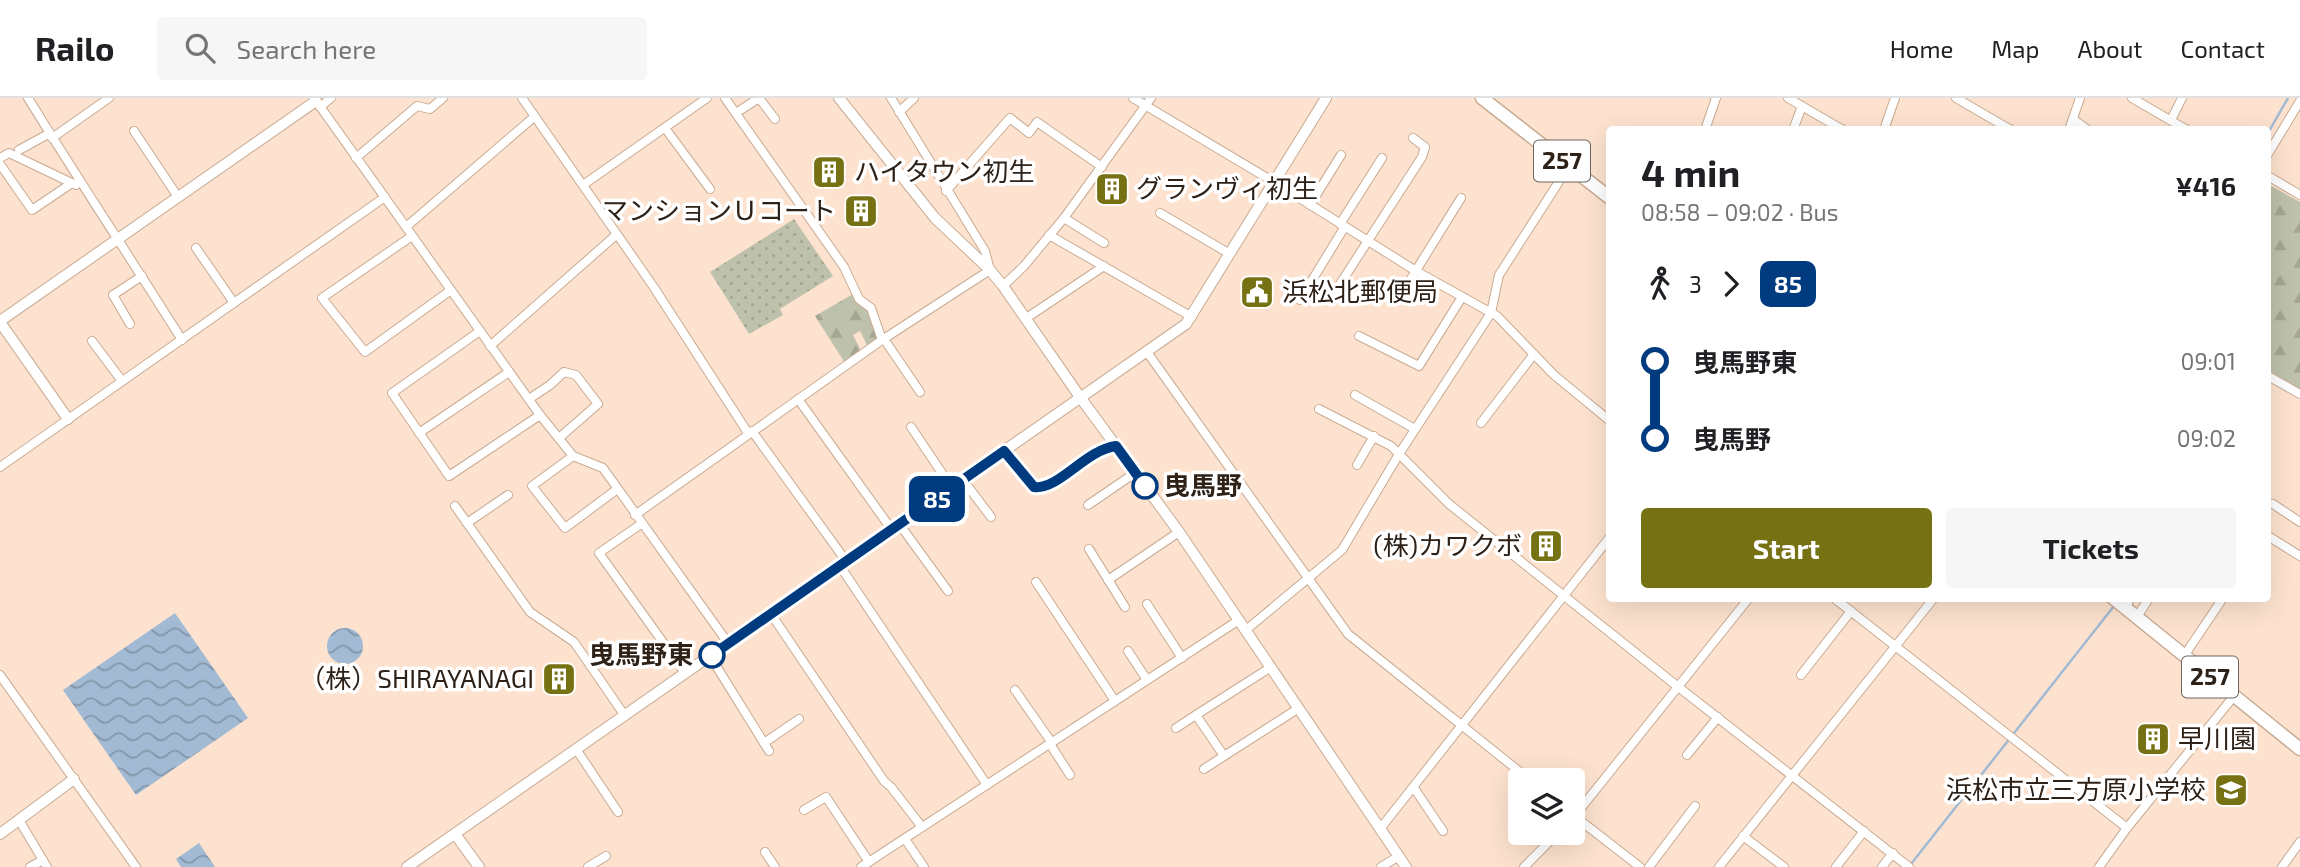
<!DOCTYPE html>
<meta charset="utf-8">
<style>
:root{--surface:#fff;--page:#f6f6f6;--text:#202124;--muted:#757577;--line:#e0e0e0;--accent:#767112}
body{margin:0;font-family:"Exo 2","Noto Sans JP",sans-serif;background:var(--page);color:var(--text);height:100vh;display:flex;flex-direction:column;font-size:26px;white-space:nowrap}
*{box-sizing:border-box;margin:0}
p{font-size:23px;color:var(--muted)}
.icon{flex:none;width:38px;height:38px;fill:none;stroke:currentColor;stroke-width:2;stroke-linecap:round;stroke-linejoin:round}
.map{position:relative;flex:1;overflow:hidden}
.drawer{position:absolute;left:1606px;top:28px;width:665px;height:476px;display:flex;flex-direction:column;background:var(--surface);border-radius:7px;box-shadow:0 7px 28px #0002}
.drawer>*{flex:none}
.badge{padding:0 14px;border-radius:10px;font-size:24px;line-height:46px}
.fabs{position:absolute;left:1508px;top:670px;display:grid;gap:14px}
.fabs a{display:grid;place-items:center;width:77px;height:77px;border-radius:7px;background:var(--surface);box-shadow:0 7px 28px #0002;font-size:35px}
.map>.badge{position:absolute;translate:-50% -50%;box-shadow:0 0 0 4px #fff}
.legs{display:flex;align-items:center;gap:10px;height:77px;padding:0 35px;font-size:23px}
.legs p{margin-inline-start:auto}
.head{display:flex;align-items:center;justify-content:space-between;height:119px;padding:0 35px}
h1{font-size:38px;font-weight:700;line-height:52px}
.cta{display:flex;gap:14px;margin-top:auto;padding:14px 35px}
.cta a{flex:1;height:80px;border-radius:7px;background:var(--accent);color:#fff;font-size:28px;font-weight:700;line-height:80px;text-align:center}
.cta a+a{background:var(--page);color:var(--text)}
ul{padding:0 35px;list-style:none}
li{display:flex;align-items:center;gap:24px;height:77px;font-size:26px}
li i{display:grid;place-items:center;width:10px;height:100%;margin:0 9px;background:currentColor}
li i::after{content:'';width:18px;height:18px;margin:-9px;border:5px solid;border-radius:50%;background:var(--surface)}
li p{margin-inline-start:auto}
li:first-child i{background:linear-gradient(#0000 50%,currentColor 0)}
li:last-child i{background:linear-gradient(currentColor 50%,#0000 0)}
header{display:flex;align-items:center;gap:42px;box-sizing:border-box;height:98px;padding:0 35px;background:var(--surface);border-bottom:2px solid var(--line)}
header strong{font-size:33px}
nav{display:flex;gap:38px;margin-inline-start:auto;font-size:24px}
.search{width:490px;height:63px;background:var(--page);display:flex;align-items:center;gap:18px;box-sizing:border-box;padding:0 24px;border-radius:7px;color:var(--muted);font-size:26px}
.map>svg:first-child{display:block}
</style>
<header>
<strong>Railo</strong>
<div class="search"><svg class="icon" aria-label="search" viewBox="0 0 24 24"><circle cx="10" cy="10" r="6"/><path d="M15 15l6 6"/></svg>Search here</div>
<nav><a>Home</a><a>Map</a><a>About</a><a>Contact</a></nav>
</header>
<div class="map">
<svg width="2300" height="769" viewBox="0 0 2300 769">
<defs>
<pattern id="green-dots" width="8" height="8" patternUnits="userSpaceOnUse" patternTransform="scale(1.75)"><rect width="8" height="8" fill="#bec1ab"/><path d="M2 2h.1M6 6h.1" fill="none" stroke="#a4a692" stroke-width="1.8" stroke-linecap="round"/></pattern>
<pattern id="forest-firs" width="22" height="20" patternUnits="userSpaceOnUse" patternTransform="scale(1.75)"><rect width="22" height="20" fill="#bec1ab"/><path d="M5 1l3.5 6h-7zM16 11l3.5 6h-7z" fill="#a4a692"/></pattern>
<pattern id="water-waves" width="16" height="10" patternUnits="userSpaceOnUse" patternTransform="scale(1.75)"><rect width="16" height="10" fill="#a2bad3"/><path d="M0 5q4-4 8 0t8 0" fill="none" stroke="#8497aa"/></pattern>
</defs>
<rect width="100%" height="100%" fill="#fde3cf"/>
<polygon fill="url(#green-dots)" points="794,121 833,178 780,211 783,217 749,236 710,174"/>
<g fill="url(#forest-firs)">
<polygon points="2268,86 2300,104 2300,291 2268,272"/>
<polygon points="853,196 868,212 879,241 868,249 860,233 853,237 861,253 845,265 815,218"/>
</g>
<g fill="url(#water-waves)">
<polygon points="175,515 248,620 136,697 63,592"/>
<circle cx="345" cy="548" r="18"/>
<polygon points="199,745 215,769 181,769 176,761"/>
</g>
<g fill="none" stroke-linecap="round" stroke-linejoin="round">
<g stroke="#a2bad3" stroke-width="2.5">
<polyline points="2268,35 2288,0"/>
<polyline points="1911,766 2114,508"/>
</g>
<g stroke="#c9aa92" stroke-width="10">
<g id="minor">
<path d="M28,0C78,81 131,161 182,242"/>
<polyline points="314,0 540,317 573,358 603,370 728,545"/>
<polyline points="522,0 653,188 748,335"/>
<polyline points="725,0 844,169 859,201 871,210 882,242"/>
<polyline points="1133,0 1274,84 1416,173 1497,218 1554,277 1610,323"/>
<polyline points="1788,0 1843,32"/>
<polyline points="1956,0 2011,32"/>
<polyline points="2132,0 2187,32"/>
<polyline points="320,9 331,0"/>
<polyline points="899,14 914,0"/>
<polyline points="736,15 759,0 775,21"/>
<polyline points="2073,21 2088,32"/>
<polyline points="2171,22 2182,0"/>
<polyline points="665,30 710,91"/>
<polyline points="1705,32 1716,0"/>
<polyline points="1793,32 1802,8"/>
<polyline points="1884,32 1895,0"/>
<polyline points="2069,32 2080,0"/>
<polyline points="134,33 178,99"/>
<polyline points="52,40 109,0"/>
<polyline points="19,52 50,35"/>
<polyline points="2268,56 2300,3"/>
<polyline points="0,60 9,55 76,87"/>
<polyline points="356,60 417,8 430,11 443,0"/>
<polyline points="0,66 32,112 72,85"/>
<polyline points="2268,78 2300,97"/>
<polyline points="583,87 707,0"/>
<polyline points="946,93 1010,20 1029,35 1037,24 1102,69"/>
<polyline points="1310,107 1341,57"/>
<polyline points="1160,115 1230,156"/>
<polyline points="1064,120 1104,145"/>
<polyline points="1340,126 1382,60"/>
<polyline points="406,129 534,19"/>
<polyline points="1049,137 1192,219"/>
<polyline points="412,138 322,200 365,254 451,192"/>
<polyline points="196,150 234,205"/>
<polyline points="1003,188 1024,168 1064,120 1151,0"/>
<polyline points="1333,197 1422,59 1425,49 1413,40"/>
<polyline points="1399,200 1461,100"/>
<polyline points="1300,202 1344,130"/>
<polyline points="1025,221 1104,168"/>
<polyline points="130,226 113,197 142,178"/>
<polyline points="480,233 392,295 449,378 540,317"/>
<polyline points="1359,238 1419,268 1462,199"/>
<polyline points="884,241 920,294"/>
<polyline points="92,243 122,283"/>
<polyline points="490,248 616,137"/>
<polyline points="1147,254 1348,536 1530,682"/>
<polyline points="2268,278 2300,296"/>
<polyline points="1355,297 1415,331"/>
<polyline points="529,301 550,287 564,274 576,277 598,306 559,340"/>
<polyline points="798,301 892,432"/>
<polyline points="1319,311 1391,348 1449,406 1677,588 1909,769"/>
<polyline points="1481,325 1534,256"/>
<polyline points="911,329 952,390"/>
<polyline points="752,333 846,463"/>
<polyline points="419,335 509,274"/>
<path d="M1005,353L1034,389C1059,392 1085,352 1116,348"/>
<polyline points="573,358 532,388 565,430 616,392"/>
<polyline points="1357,367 1374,338"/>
<polyline points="0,369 385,99"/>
<polyline points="963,382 991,419"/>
<polyline points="2273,406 2300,424"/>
<polyline points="1088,407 1135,375"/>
<polyline points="455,408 530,514 574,544 625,618"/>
<polyline points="635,417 882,242 990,172 985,153 891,0"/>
<polyline points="467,425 508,397"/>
<polyline points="641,426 599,455 685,575"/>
<polyline points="900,427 948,493"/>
<polyline points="2268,438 2300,458"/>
<polyline points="1089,451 1125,509"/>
<polyline points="840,468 987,687"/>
<polyline points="1108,482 1179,434"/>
<polyline points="1036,484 1115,603"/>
<polyline points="1834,500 2127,730"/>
<polyline points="1147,506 1182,560"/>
<polyline points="2126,510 2130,500"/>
<polyline points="771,516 884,683 891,689 922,729"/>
<polyline points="2137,519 2149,500"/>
<polyline points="1246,532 1342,452 1399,356 1491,215 1499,177 1569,68"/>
<polyline points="1128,553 1147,582"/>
<polyline points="710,558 769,653"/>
<polyline points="2184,558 2223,500"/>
<polyline points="1271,569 1196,617 1224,658 1299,610"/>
<polyline points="0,577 136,769"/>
<polyline points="1801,577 1851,513"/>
<polyline points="1015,592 1052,645"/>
<polyline points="1176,630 1196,617"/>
<polyline points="764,645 799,621"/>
<polyline points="1050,646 1070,677"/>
<polyline points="576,651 618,714"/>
<polyline points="1687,657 1718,619"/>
<polyline points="1204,671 1224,658"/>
<polyline points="1414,690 1443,733"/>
<polyline points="804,712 826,699 869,764"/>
<polyline points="1573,717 1640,769"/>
<polyline points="1573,720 1749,500"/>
<polyline points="19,722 47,769"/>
<polyline points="1380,731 1610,439"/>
<polyline points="1743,738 1784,769"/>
<polyline points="905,741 924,769"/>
<polyline points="765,754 775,769"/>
<polyline points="30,769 43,762"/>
<polyline points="588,769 606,758"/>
<polyline points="861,769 1239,522"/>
<polyline points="1381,769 1399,758"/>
<polyline points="1524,769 1558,735"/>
<polyline points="1649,769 1695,708"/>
<polyline points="1719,769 1934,500"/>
<polyline points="1836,769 1864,733"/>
<polyline points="1882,769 1893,755"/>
<polyline points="2099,769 2127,730 2234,598"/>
<polyline points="2282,769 2300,744"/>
</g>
</g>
<g stroke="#c9aa92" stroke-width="12">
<g id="tertiary">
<polyline points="839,0 935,120 990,172 1003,188 1080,299 1179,434 1406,769"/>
<polyline points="0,223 316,3"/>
<polyline points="0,224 68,321"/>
<polyline points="0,736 74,681"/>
<polyline points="455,736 479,769"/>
<polyline points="407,769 1186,226 1326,0"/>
</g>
</g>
<g stroke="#c9aa92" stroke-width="15">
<g id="trunk">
<polyline points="1482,0 1610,100"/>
<polyline points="2113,500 2300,651"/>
</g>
</g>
<use href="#minor" stroke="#fff" stroke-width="8"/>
<use href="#tertiary" stroke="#fff" stroke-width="10"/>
<use href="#trunk" stroke="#fff" stroke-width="12"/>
</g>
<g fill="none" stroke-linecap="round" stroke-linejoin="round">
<g stroke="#fff" stroke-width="16">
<path id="line-1" d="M712,557L1004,353L1034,389C1059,392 1085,352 1116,348L1145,388"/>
</g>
<use href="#line-1" stroke="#003b80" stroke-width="10"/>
</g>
<defs>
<g id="building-square" transform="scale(1.75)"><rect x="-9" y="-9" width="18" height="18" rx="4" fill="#767112" stroke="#fff"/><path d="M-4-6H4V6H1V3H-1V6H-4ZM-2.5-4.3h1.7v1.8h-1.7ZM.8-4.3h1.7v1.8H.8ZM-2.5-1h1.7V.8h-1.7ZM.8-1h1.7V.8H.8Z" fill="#fff"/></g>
<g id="civic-square" transform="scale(1.75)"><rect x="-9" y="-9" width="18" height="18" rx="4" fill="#767112" stroke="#fff"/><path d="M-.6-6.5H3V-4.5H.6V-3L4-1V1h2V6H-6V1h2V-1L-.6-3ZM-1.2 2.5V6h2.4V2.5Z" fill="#fff"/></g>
<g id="school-square" transform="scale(1.75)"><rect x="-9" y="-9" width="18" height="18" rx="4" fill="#767112" stroke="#fff"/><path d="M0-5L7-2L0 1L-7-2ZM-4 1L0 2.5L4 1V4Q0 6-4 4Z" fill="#fff"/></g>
</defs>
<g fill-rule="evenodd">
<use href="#building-square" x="829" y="74"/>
<use href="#building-square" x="1112" y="91"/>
<use href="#building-square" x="861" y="113"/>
<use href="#civic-square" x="1257" y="194"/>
<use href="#building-square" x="1546" y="448"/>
<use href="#building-square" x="559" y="581"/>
<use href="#building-square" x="2153" y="641"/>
<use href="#school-square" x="2231" y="692"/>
</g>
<g fill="#fff" stroke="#003b80" stroke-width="3.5">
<circle cx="1145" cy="388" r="12"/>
<circle cx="712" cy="557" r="12"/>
</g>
<g text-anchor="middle" stroke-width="7" stroke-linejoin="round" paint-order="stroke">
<g fill="#fff" stroke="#6c645d" stroke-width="2">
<rect x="1534" y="42.5" width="56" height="41" rx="5"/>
<rect x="2182" y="558.5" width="56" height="41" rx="5"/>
</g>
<g font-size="24" font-weight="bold" fill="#2d2118">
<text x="1562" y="71">257</text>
<text x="2210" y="587">257</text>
</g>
<g font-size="26" fill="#2d2118" stroke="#fff" text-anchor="start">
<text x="854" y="83">ハイタウン初生</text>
<text x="1136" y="100">グランヴィ初生</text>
<text x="836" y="122" text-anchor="end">マンションＵコート</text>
<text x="1282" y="203">浜松北郵便局</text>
<text x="1522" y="457" text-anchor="end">(株)カワクボ</text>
<text x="534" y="590" text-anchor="end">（株）SHIRAYANAGI</text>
<text x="2178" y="650">早川園</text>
<text x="2206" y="701" text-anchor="end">浜松市立三方原小学校</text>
</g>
<g font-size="26" font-weight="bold" fill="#2d2118" stroke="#fff" text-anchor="start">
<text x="1164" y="397">曳馬野</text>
<text x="693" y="566" text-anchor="end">曳馬野東</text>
</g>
</g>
</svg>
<div class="fabs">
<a><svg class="icon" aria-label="layers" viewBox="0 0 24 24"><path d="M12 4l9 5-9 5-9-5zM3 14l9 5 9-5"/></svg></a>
</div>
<b class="badge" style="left:937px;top:401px;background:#003b80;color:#fff">85</b>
<section class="drawer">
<div class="head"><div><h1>4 min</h1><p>08:58 – 09:02 · Bus</p></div><b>¥416</b></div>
<div class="legs"><svg class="icon" aria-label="walk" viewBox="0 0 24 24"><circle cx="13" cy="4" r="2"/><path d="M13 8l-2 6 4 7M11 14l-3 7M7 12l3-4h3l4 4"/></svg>3<svg class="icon" aria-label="forward" viewBox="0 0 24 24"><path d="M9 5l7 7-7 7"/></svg><b class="badge" style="background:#003b80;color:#fff">85</b></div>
<ul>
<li><i style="color:#003b80"></i><b>曳馬野東</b><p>09:01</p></li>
<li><i style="color:#003b80"></i><b>曳馬野</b><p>09:02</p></li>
</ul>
<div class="cta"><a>Start</a><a>Tickets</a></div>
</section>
</div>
